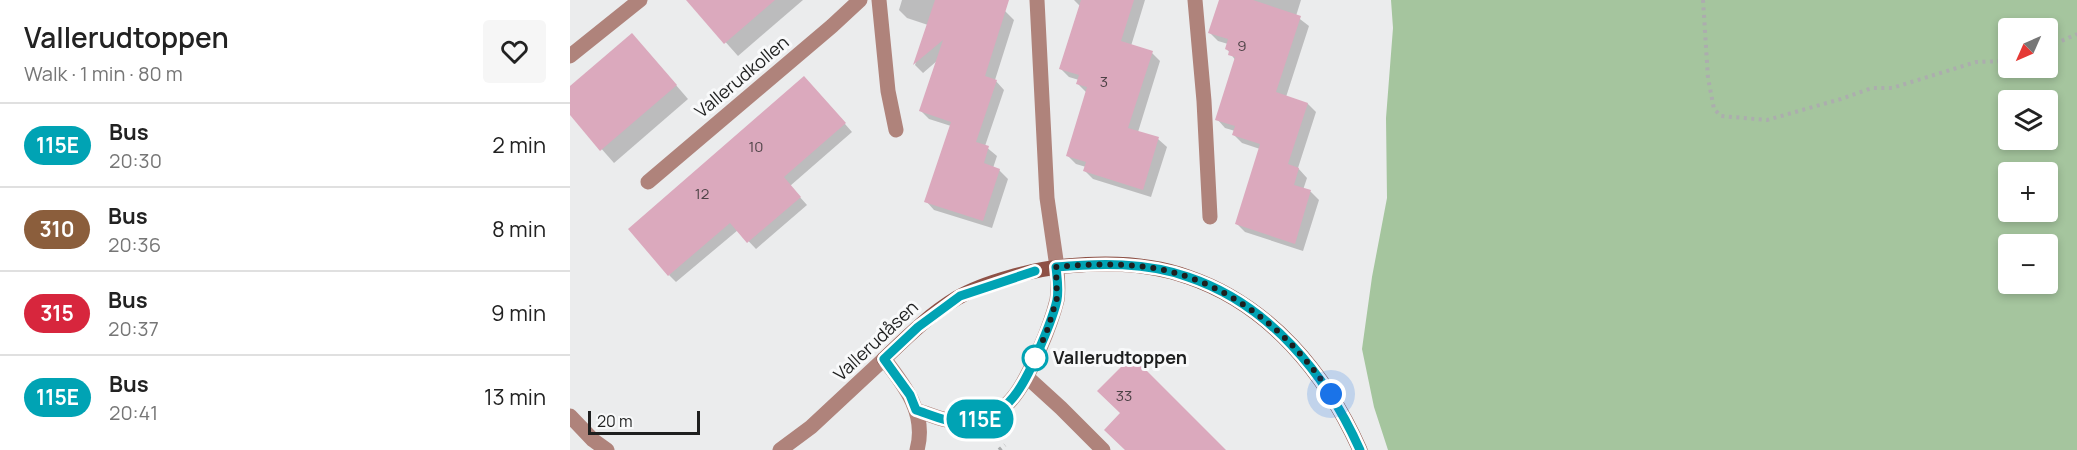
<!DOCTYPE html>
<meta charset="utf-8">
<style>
:root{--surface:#fff;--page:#f6f6f6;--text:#222;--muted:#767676;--line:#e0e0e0}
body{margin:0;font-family:Manrope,sans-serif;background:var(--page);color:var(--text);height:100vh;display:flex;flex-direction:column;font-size:22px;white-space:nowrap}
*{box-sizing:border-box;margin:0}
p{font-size:20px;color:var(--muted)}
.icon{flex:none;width:33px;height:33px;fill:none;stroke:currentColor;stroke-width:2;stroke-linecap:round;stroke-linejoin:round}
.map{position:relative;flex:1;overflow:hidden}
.panel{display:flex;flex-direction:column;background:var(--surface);width:570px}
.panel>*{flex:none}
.badge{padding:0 12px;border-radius:20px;font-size:21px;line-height:39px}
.needle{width:39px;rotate:225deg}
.fabs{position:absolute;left:1428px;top:18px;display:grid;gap:12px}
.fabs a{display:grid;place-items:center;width:60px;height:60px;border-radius:6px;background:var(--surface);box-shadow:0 3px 9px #0003;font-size:30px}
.scale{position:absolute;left:18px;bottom:15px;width:112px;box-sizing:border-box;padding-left:6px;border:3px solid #1e1f1f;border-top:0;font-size:16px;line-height:21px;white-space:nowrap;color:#1e1f1f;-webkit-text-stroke:4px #f8f9fa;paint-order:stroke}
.you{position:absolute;width:30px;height:30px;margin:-15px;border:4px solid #fff;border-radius:50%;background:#1a73e8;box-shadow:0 0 0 9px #1a73e833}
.map>.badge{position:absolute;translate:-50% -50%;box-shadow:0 0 0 3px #fff}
.round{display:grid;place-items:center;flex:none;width:63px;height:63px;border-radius:6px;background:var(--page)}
.summary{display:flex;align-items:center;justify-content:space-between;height:102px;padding:0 24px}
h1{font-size:28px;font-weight:600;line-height:45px}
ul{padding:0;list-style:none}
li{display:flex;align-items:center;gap:18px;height:84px;padding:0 24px;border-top:2px solid var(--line)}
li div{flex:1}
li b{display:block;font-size:22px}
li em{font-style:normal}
li .badge{min-width:66px;font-weight:700;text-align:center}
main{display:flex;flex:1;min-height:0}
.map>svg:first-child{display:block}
</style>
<main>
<section class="panel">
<div class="summary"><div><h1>Vallerudtoppen</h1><p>Walk · 1 min · 80 m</p></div><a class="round"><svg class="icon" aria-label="heart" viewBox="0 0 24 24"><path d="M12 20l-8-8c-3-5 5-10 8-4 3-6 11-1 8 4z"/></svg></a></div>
<ul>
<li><span class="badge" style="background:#00a3b4;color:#fff">115E</span><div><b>Bus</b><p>20:30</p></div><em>2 min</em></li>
<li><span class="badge" style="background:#8b5e3c;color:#fff">310</span><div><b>Bus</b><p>20:36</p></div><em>8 min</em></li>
<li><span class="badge" style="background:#d7263d;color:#fff">315</span><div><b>Bus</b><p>20:37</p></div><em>9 min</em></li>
<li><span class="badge" style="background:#00a3b4;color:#fff">115E</span><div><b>Bus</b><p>20:41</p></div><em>13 min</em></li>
</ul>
</section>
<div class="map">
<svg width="1507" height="450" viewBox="0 0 1507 450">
<rect width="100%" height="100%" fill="#ebeced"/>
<path fill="#a5c59e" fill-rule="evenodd" d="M821,0H1507V450H818L804,407L792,349L802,277L817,198L816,118L823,28ZM1438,28H1478V68H1438ZM1438,100H1478V140H1438ZM1438,172H1478V212H1438ZM1438,244H1478V284H1438Z"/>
<g fill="#0003">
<polygon points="118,0 233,0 168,56"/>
<polygon points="332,0 430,0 435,11 444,20 425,80 434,90 415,146 427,156 423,168 429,170 438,179 422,228 364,210 356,201 381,126 359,119 351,111 368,60 353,73 345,65 358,25 337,18 329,10"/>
<polygon points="504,0 575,0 561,46 582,53 590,61 568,132 588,139 597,147 581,197 523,179 515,171 516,167 506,164 497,155 517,93 508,84 509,80 499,77 490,68 510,6"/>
<polygon points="650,0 731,0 726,16 739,26 716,97 738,104 746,112 728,168 737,178 733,190 741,192 749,200 733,251 675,232 667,224 690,149 672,143 664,135 665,131 655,128 647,119 666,61 657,49 658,44 648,41 640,33"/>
<polygon points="74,48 118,99 44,163 0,113 0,88"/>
<polygon points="242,86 282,132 220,186 237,205 186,249 168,230 106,282 99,275"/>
</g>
<g fill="#dba9bd">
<polygon points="116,0 205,0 154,44"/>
<polygon points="365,0 439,0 415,76 427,80 406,142 419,146 414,163 430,169 413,221 354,202 381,122 349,111 373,40 343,65"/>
<polygon points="511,0 564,0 551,41 583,51 558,128 589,137 573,190 513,171 516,162 496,156 517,87 506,84 509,75 489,69"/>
<polygon points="649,0 683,0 731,16 706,92 738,103 718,164 729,168 724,185 741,190 725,244 665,224 690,144 662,135 665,126 645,120 665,57 658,55 659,51 655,49 658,39 638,33"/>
<polygon points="62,33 107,85 30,151 0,115 0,86"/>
<polygon points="234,76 276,123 214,177 231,197 177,243 160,223 98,276 58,229"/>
<polygon points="562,356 656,450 555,450 534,430 550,413 527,391"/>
</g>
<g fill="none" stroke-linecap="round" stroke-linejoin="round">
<g stroke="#acadae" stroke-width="4" stroke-dasharray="3 4.5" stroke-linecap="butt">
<polyline points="1133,0 1138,78 1144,109 1151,116 1197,120 1271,99 1302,88 1322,88 1406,62 1438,61"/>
<polyline points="1478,47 1507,34"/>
<polyline points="429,450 435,445"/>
</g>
<g stroke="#af837b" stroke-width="15">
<polyline points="309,0 318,91 326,130"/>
<path d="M346,410C364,416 381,424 400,422C440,418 456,380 470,348C477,332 483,316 487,300C489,289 487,277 487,267"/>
</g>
<g stroke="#af837b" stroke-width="15">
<polyline points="467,0 477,198 487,267"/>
<polyline points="625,0 634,101 640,217"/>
<polyline points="0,56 70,0"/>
<polyline points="78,182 262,26 290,0"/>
<polyline points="457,377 491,408 533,450"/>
<polyline points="0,416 23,440 37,450"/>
<path d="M210,450L241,427L314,359C335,386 357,414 347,450"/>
</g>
<path stroke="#8e5146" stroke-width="15" d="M314,359C337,337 359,315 387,298C414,282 465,269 496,266C536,262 580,263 618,277C700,305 756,374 790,450"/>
</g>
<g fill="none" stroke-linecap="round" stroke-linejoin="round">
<g stroke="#fff" stroke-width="14">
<path id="line" d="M465,271L390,296L348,327L314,359L340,395L346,410C364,416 381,424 400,422C438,418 455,383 468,352C475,335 483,318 487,300C489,289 487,277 486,267C530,263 576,262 618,277C699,304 756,374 790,450"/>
</g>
<use href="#line" stroke="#00a3b4" stroke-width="9"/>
<path stroke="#1e1f1f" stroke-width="6" stroke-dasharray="0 10.8" d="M465,358L463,364L478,328L487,298L486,267C530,263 577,262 618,277C678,298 727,342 761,394"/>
</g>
<circle fill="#fff" stroke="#00a3b4" stroke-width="3" cx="465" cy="358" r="12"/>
<g text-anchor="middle" stroke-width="6" stroke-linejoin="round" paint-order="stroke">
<g font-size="15" fill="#4d4246">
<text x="672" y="51">9</text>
<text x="534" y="87">3</text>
<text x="186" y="152">10</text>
<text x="132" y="199">12</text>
<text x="554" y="401">33</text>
</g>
<g font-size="18" fill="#1e1f1f" stroke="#f8f9fa">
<text transform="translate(172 77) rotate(-40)" y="6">Vallerudkollen</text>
<text transform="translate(306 341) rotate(-43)" y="6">Vallerudåsen</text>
</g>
<g font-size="18" font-weight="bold" fill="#1e1f1f" stroke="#f8f9fa" text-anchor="start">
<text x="483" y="364">Vallerudtoppen</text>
</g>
</g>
</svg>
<div class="fabs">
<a><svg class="needle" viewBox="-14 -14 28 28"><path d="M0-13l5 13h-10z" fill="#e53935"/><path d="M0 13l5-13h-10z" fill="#767676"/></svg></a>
<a><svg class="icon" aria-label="layers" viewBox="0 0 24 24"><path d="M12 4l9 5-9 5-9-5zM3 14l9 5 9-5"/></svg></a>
<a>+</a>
<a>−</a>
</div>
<div class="scale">20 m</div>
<div class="you" style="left:761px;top:394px"></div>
<b class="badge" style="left:410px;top:419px;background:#00a3b4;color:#fff">115E</b>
</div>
</main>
